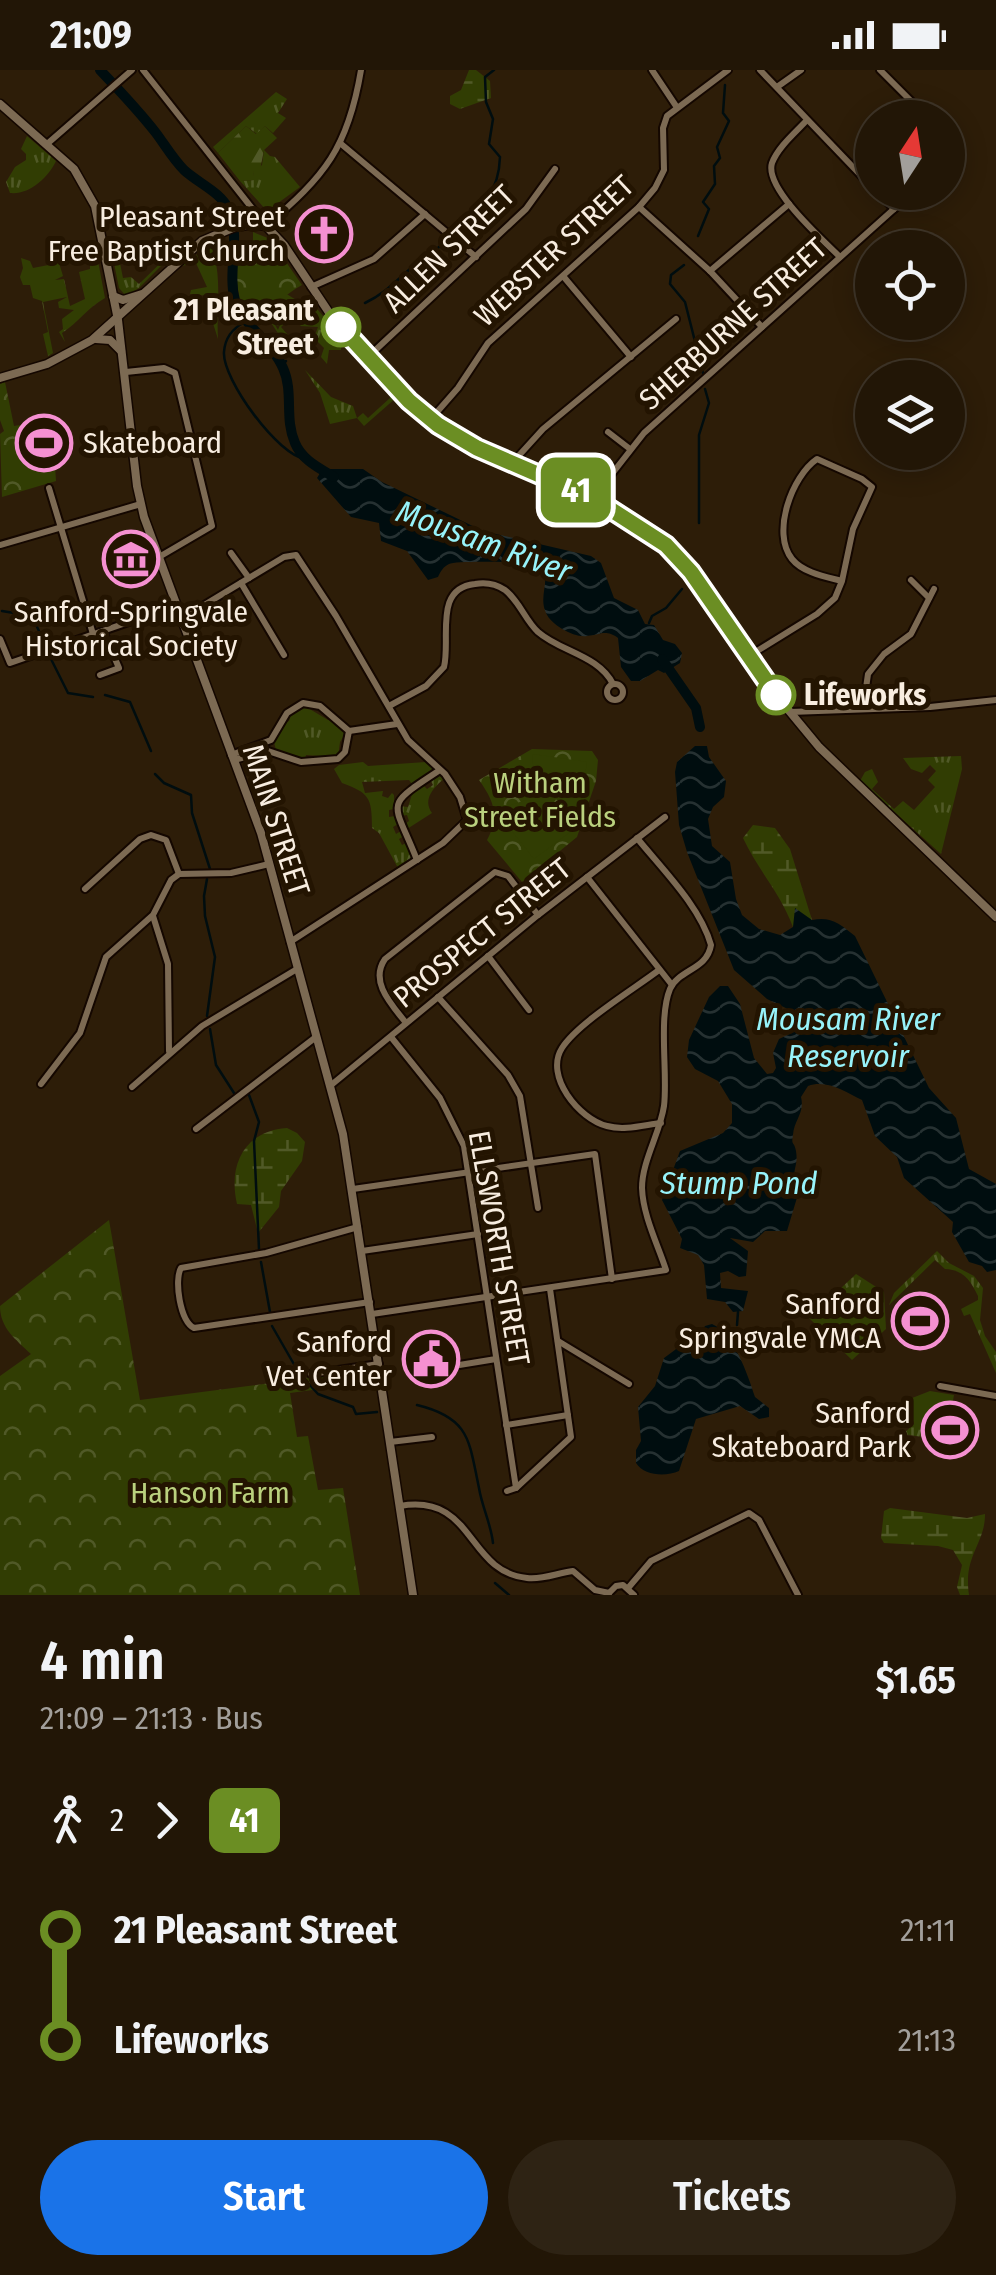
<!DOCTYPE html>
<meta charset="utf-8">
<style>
:root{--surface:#221606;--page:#2e2314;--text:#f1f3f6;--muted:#a29f9b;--line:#3f3528;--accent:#1a73e8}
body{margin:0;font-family:"Fira Sans Condensed",sans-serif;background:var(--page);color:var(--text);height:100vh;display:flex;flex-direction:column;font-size:38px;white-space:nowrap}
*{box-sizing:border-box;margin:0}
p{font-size:32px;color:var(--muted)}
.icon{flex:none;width:55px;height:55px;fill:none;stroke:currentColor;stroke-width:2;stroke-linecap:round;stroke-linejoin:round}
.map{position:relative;height:1525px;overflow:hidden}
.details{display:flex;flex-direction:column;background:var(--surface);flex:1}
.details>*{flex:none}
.badge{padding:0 20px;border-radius:15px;font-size:35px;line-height:65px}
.needle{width:65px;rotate:12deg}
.fabs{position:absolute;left:855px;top:30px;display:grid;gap:20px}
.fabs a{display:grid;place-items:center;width:110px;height:110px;border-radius:50%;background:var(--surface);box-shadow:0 5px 25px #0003,0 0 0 2px var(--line);font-size:50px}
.map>.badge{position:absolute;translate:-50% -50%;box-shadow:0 0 0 5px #fff}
.legs{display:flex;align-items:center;gap:15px;height:110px;padding:0 40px;font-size:32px}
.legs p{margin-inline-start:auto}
.summary{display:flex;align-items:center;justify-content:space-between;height:170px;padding:0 40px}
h1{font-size:55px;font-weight:600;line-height:75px}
.cta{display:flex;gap:20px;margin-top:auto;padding:20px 40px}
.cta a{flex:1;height:115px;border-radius:60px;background:var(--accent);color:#fff;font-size:40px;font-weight:600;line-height:115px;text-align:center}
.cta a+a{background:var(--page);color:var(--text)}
ul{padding:0 40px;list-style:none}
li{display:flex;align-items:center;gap:35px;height:110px;font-size:38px}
li i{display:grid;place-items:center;width:15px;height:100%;margin:0 12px;background:currentColor}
li i::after{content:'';width:25px;height:25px;margin:-12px;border:8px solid;border-radius:50%;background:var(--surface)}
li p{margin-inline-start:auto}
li:first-child i{background:linear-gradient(#0000 50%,currentColor 0)}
li:last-child i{background:linear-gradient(currentColor 50%,#0000 0)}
.status{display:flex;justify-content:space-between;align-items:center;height:70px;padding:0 50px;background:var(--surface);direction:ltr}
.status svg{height:28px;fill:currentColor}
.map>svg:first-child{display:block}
</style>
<div class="status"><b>21:09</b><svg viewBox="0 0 49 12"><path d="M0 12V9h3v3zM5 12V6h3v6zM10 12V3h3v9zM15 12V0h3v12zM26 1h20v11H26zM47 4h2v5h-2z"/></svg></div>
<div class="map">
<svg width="996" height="1525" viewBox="0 0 996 1525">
<defs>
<pattern id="grass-tufts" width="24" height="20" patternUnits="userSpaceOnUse" patternTransform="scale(2.5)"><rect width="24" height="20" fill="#313d03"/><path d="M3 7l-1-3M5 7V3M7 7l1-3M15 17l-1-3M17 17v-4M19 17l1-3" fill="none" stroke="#505927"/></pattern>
<pattern id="forest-firs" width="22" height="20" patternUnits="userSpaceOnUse" patternTransform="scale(2.5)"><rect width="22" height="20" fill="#313d03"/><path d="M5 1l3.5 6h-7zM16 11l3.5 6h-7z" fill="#505927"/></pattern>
<pattern id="wetland-marsh" width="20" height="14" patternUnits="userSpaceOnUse" patternTransform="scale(2.5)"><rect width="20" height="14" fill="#313d03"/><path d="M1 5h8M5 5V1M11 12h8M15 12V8" fill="none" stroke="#505927"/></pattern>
<pattern id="park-crowns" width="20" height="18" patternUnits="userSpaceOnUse" patternTransform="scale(2.5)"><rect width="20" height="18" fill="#313d03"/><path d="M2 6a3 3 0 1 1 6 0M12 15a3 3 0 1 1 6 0" fill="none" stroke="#505927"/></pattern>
<pattern id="water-waves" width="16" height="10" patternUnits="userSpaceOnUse" patternTransform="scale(2.5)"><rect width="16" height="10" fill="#000d0f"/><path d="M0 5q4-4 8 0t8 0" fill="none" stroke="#263132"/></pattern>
</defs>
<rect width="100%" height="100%" fill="#2d1d08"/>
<g fill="url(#grass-tufts)">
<polygon points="276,22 287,29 278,43 286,48 273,63 265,56 257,64 246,56 218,83 213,77"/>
<path d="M27,66L56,91C48,108 29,125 10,123L6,112L15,97L26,90V84L21,79Z"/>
<polygon points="264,80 270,86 275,87 300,117 267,141 240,111 254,110 253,102 262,95"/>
<polygon points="119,167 115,169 123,208 131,207 139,214 175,179 173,175 179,178 139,218 126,226 119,218 109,168"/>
<path d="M211,175C223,207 216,237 218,269L211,247L209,226L190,224L191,220L207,217L196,193L181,196Z"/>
<path d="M21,188L30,191L33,198L59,193L63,206L55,210L64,209L70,236L85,229L79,202L90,199V193L98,191L105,228C86,239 79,252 62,263L65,272L59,262L63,259L62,249L74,240L59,238L58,232L67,227L43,232L53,283L48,286L43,264L48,262L42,231L33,228L30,215H23L20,207L23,198Z"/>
<polygon points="285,223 301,233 301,238 289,237 288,250 285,250 280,254 286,252 281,257 294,272 300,267 306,274 293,286 264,242 267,241 278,260 280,255 277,256 269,241"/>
<polygon points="317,239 342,268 341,280 329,280 327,294 321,287 324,278 316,270 308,273 301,266 315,265 318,257 300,256"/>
<polygon points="305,300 331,327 353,336 357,348 363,343 368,348 390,328 391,321 397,327 364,356 357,348 330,354 320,323"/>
<polygon points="309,634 308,638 328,650 332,646 347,661 340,672 338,687 306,685 305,690 276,680 274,672 281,655 289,651 292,641"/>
<polygon points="961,686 962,699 941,784 860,711 865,702 872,699 878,712 872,719 894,739 903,731 914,740 935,717 928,710 936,701 930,695 922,703 911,699 903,688"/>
<path d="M363,692L368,696L426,692L433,698L429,704L412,714L409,710L362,712L365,723L383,721L382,726L388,728L392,723L394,725V739L389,740V747L395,746L398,754L393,757L396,764L401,761L404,766L399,769L402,775L406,773L412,784L410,790L398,798L379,763L372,758C372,727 369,723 342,713L334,699L339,695Z"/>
<path d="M438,705L445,708C434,717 422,729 432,743L407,759L405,754L409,751L407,745L401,746L400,736L408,737L413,721L423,715L427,719L433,715L430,709Z"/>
<path d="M937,1181L949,1193L974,1206L983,1218L980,1250L985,1266L996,1282V1303L970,1244L964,1246L961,1239L978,1230V1226C970,1210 964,1200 945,1199L935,1190L889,1235L894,1223Z"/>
<polygon points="856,1204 884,1222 886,1259 852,1290 809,1248"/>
<polygon points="930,1321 954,1325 952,1336 940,1334 942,1370 903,1364 914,1354 907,1330"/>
</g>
<polygon fill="url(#forest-firs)" points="246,56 256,64 265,56 277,68 264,80 260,100 253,102 255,110 240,111 218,83"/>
<g fill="url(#wetland-marsh)">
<polygon points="469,0 476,0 490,11 491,28 460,39 450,34 450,26 461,20"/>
<path d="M753,755L775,758L790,779L812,850L793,857C781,824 758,800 743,768Z"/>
<path d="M287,1058L297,1063L305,1072L302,1091L281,1121L279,1137L258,1163L251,1135L237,1134C228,1095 244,1061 287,1058Z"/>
<path d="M890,1438L967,1448L985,1444C985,1475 963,1485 969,1525H960L957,1517L962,1495L953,1480L938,1476L884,1473L881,1468L884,1441Z"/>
</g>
<g fill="url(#park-crowns)">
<path d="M253,162L270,169L302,215C283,225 272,241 251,245L241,235L233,193L240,191V178L253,170Z"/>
<polygon points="5,312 14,356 52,350 56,411 2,427 0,364 4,361 0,350 0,314"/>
<path d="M532,679L592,681L598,690L596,711L577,767L522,812L487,770C500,746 494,731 479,710Z"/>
<path d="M109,1150L140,1330L378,1299L379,1311L290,1323L297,1367L308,1366L318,1420L343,1418L360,1525H0V1306L31,1284C16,1270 0,1258 0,1236Z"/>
</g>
<g fill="#313d03">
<path d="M533,684L587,692L580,740C552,731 530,716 533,684Z"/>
<polygon points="526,730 555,734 578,750 577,757 534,789 501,747 511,735"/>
<polygon points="939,1334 962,1337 959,1370 942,1370"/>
</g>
<g fill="url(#water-waves)">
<path d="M331,399H363L382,412L483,461L591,486L601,493L614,528L638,540L645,554L654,555L663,570L675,574L682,583L680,593L664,603L658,600L640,611H631L621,597L618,568C605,559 601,565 587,566C574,568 551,555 546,543C538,526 551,510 542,495C531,492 457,490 449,494C443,497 441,501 438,507L428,510L407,481L381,471L379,453L351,447L317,408L320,403Z"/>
<path d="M695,676H707L709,687L726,711L724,727L713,737L708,749L712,776L730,792L736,829L742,845L759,859L780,865L793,857L795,838L812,850C831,846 840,854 855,866L929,1018L956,1048L969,1099L996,1114V1200L987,1202L982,1196L969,1192L952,1162L953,1152L904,1108L897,1087L875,1066L862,1030C845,1022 827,1009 808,1016L801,1027C805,1043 794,1050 793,1065C791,1077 794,1070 796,1081C799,1099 789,1099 799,1121L787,1161H765L753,1172L730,1168L748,1181L746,1206L739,1207L728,1201L720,1203L721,1218L748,1221L743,1241L733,1242L725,1232L707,1229L704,1195L698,1185L680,1178L682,1169L662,1130L680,1081L723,1063L732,1053V1034L718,1011L695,999L687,987L689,970L709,927L720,916H728L740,934L754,988L767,1004L773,1003L776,998L773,983L779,969L796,961V943L767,929L734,900L687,782L679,755L675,702L677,692Z"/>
<path d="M712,1254C733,1262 748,1305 755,1327L769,1338V1347L759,1349L740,1336L696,1349L679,1401C666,1407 644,1406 636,1393V1380L641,1371L638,1337L655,1316L664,1288L683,1274L694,1275L705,1256Z"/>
</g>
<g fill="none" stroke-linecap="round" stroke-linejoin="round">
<g stroke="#000d0f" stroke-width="2.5">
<path d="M454,160C482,140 499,122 500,87L489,74L493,49L486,32L485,7L494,0"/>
<polyline points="698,166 709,139 703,132 715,114 714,96 720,88 717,77 729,51 723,43 725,15"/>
<polyline points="684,195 671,205 670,214 685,232 703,303"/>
<path d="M365,233C384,224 394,213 410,199C422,187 436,183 447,169"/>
<path d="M245,252C233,258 225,267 224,282C222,309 279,387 306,389"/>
<polyline points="282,295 286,291"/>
<polyline points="699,453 699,365 709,333 705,319"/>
<polyline points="2,541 32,546 45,574"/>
<polyline points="649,553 652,546 666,538 682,519"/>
<polyline points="49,585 68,623 93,627"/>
<polyline points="105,625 130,632 151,681"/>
<polyline points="155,704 164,713 191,725 192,743 210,799"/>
<polyline points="207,946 215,887 205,846 204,826 207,809"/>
<polyline points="210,959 216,995 234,1023"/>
<polyline points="249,1025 259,1052 254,1071 259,1179"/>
<polyline points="261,1192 270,1242"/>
<polyline points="737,1255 738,1242"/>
<polyline points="272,1256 299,1303 318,1324 353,1337 356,1344 377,1342"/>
<polyline points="732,1269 736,1260"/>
<path d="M417,1335C471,1348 469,1372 479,1418C482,1437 491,1454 493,1473"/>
<polyline points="495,1513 509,1525"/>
</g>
<g stroke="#000d0f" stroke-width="10">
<path d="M100,0C119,20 139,41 156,63C165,75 173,89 184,100C198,113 221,122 229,140C241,168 227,201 235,231C241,253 271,271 283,298C294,322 284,348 295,373C302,390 319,398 334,407"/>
<polyline points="662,589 696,638 700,657"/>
</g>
<g stroke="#140700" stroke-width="10">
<g id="minor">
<path d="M143,0L266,156C325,106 348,78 361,0"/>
<polyline points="652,0 676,36"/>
<polyline points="760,0 872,117"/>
<polyline points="880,0 928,48"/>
<polyline points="777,17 801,0"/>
<path d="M807,50C795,63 778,77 772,93C764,118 823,170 840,187"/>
<polyline points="948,67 954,78 948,92"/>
<polyline points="340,73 476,187"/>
<polyline points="47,74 132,0"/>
<polyline points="878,122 894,139"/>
<polyline points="639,137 710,201 762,257"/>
<polyline points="710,201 789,134"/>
<polyline points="563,206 631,287"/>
<polyline points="311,217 374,189 425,144"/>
<polyline points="368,287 526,139 555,99"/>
<polyline points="126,302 164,298 175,303 212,456 159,487"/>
<polyline points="430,350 458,318 488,273 639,137 655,118 664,100 663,58 667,46 728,0"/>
<polyline points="608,362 630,379"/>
<polyline points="513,392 543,359 676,249"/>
<polyline points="49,418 93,564"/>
<polyline points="593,428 644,363 913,122"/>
<polyline points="0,475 141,434"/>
<polyline points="231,483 249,508"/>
<polyline points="911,510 929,528"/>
<polyline points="241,513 284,585"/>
<polyline points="181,549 284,487 296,485 336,546 408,670 445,704 460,727 467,750 443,773 290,872"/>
<polyline points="0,569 10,593 175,536"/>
<path d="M749,586L817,544L835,528L842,511L853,459L872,417L862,409L817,389C792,406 771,463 792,489C803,503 827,507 842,511"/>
<polyline points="100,605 119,598 103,561"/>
<circle cx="615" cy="622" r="8"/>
<path d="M389,636L426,616L444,597C451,569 433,518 475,514C486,512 496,514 505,520C520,532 525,550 538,562C561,582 598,585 613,614"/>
<polyline points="863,639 868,604 884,584 911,564 934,519"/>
<polyline points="790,642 930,637 996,630"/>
<polyline points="349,661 397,654"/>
<polyline points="231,685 271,670 287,643 303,633 320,636 349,661 345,682 338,689 301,692 268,681 234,690"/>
<path d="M417,790C393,729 382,738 440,700"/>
<polyline points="587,807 672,915"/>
<polyline points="85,819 140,769 151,765 166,770 179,804"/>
<polyline points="153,846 168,894 169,981"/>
<polyline points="488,886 529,940"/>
<path d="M659,900C634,919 578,953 562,978C544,1006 579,1049 607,1056C624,1061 644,1055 661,1053"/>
<polyline points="438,927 508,1005 520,1026 538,1138"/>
<path d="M406,953C392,935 369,912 385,889L495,802L508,806L538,845"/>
<polyline points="391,967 440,1028 464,1076 516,1418"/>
<polyline points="41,1014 80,963 106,887 153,845 171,810 179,804 231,803 269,794"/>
<polyline points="330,1016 538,845 665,747"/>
<polyline points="132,1017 202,956 297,899"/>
<polyline points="196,1059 316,967"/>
<polyline points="353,1119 595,1084 612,1209"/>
<path d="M358,1157L266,1183L181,1198C174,1210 180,1251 194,1258L370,1232"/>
<polyline points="362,1181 478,1164"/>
<path d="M372,1244L666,1200C658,1175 643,1146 642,1118C642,1091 660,1063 664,1036C668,1004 658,948 670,919C679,899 707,900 711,875C700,836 662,799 637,768"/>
<polyline points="558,1271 629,1314"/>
<polyline points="441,1298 496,1289"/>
<polyline points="311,1304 379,1294"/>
<polyline points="940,1316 996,1326"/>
<polyline points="506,1355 568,1345"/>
<polyline points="390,1372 432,1367"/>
<polyline points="507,1421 516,1418 571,1367 550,1219"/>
<path d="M400,1436C475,1423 466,1502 527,1508C543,1510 557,1503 573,1501L595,1520L609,1523"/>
<polyline points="629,1517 651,1491 749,1443 759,1450 798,1525"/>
<polyline points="609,1523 616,1516 623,1515 634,1525"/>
</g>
</g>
<g stroke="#140700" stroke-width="11">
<g id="secondary">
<polyline points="0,34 74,99 95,136 118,250 137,416 144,447 261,763 343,1064 413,1525"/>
<polyline points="113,226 123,230 142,224"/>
<polyline points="96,269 110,270 121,281"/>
<polyline points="0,308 47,294 92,270 202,171 235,157 253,154 266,156 284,175 334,250 430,350 470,374 593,428 672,480 691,502 776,625 819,677 996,847"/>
</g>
</g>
<use href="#minor" stroke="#7c6a53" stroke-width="6"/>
<use href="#secondary" stroke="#7c6a53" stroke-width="8"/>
</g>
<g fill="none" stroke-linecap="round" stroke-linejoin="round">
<g stroke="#fff" stroke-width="22">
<polyline id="line-1" points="341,257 409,331 438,355 477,378 593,428 666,475 691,502 776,625"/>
</g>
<use href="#line-1" stroke="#6b8e23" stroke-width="15"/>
</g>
<defs>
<g id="church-ring" transform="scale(2.875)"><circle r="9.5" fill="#231401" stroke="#f590d1" stroke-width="1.5"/><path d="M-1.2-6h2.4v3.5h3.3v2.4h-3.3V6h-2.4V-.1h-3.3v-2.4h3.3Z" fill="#f590d1"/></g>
<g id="stadium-ring" transform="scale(2.875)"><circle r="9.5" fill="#231401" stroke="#f590d1" stroke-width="1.5"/><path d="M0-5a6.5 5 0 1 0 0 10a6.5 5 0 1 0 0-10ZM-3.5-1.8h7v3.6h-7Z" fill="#f590d1"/></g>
<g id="museum-ring" transform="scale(2.875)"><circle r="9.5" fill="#231401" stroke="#f590d1" stroke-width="1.5"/><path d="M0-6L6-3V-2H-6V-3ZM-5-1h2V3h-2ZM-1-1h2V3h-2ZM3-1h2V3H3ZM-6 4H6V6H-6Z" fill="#f590d1"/></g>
<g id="civic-ring" transform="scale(2.875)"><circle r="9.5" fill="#231401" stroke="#f590d1" stroke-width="1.5"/><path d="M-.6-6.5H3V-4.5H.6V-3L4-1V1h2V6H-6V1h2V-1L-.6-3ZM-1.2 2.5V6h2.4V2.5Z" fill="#f590d1"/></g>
</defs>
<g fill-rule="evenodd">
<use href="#church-ring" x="324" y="164"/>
<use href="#stadium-ring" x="44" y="373"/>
<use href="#museum-ring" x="131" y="489"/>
<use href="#stadium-ring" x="920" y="1251"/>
<use href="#civic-ring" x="431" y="1289"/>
<use href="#stadium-ring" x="950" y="1360"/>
</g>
<g fill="#fff" stroke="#6b8e23" stroke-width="5">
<circle cx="341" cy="257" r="18"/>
<circle cx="776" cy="625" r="18"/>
</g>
<g text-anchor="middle" stroke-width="10" stroke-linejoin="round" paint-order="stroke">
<g font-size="30" fill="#f8ede0" stroke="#231401" text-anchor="end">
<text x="285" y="157">Pleasant Street<tspan x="285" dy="34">Free Baptist Church</tspan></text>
<text x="83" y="383" text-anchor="start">Skateboard</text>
<text x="131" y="552" text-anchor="middle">Sanford-Springvale<tspan x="131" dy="34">Historical Society</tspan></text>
<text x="881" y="1244">Sanford<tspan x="881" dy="34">Springvale YMCA</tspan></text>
<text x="392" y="1282">Sanford<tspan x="392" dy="34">Vet Center</tspan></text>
<text x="911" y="1353">Sanford<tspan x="911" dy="34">Skateboard Park</tspan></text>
</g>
<g font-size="30" fill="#f8ede0" stroke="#231401">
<text transform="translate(449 179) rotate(-44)" y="10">ALLEN STREET</text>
<text transform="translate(554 181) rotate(-43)" y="10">WEBSTER STREET</text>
<text transform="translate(733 254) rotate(-42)" y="10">SHERBURNE STREET</text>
<text transform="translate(276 750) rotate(72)" y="10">MAIN STREET</text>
<text transform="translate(482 863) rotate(-39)" y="10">PROSPECT STREET</text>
<text transform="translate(499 1178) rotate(80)" y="10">ELLSWORTH STREET</text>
</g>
<g font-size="30" font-weight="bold" fill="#f8ede0" stroke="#231401" text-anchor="end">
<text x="314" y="250">21 Pleasant<tspan x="314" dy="34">Street</tspan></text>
<text x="804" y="635" text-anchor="start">Lifeworks</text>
</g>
<g font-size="30" fill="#bad17e" stroke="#231401">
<text x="540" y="723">Witham<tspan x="540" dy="34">Street Fields</tspan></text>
<text x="210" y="1433">Hanson Farm</text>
</g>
<g font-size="32" font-style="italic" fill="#97f3fa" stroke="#231401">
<text transform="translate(484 471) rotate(20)" y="11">Mousam River</text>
<text x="848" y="960">Mousam River<tspan x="848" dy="37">Reservoir</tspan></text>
<text x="739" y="1124">Stump Pond</text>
</g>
</g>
</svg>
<div class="fabs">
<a><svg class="needle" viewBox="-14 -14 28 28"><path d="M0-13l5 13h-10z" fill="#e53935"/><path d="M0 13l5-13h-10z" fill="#a29f9b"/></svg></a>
<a><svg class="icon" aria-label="locate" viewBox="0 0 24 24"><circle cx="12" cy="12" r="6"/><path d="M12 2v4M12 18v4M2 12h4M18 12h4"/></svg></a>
<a><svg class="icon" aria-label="layers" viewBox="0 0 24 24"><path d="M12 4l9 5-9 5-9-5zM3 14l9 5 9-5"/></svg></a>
</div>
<b class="badge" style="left:576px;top:420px;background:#6b8e23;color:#fff">41</b>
</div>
<section class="details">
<div class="summary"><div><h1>4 min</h1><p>21:09 – 21:13 · Bus</p></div><b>$1.65</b></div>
<div class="legs"><svg class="icon" aria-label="walk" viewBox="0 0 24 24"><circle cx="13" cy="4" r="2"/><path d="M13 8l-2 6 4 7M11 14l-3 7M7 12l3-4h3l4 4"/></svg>2<svg class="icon" aria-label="forward" viewBox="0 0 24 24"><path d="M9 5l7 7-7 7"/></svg><b class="badge" style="background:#6b8e23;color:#fff">41</b></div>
<ul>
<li><i style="color:#6b8e23"></i><b>21 Pleasant Street</b><p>21:11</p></li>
<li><i style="color:#6b8e23"></i><b>Lifeworks</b><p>21:13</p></li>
</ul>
<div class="cta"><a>Start</a><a>Tickets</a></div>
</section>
